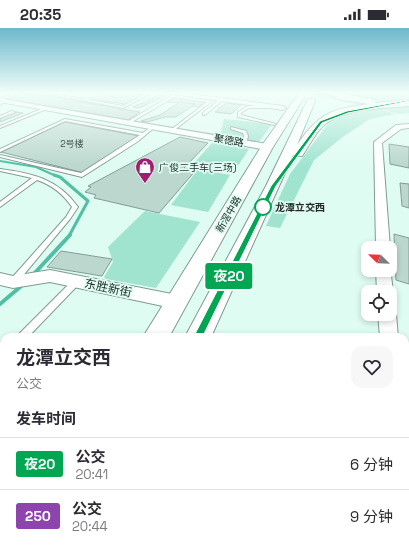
<!DOCTYPE html>
<html lang="zh">
<meta charset="utf-8">
<style>
:root{--surface:#fff;--page:#f7f7f7;--text:#2b2b33;--muted:#7c7c81;--line:#e1e1e2}
body{margin:0;font-family:"Space Grotesk","Noto Sans SC",sans-serif;background:var(--page);color:var(--text);height:100vh;display:flex;flex-direction:column;font-size:15px;white-space:nowrap}
*{box-sizing:border-box;margin:0}
p{font-size:13px;color:var(--muted)}
.icon{flex:none;width:22px;height:22px;fill:none;stroke:currentColor;stroke-width:2;stroke-linecap:round;stroke-linejoin:round}
.map{position:relative;flex:1;overflow:hidden}
.sheet{position:absolute;left:0px;top:305px;width:409px;height:216px;display:flex;flex-direction:column;background:var(--surface);border-radius:12px 12px 0 0;box-shadow:0 2px 6px #0003}
.sheet>*{flex:none}
.badge{padding:0 8px;border-radius:3px;font-size:14px;line-height:26px}
.needle{width:26px;rotate:293deg}
.tools{position:absolute;left:361px;top:213px;display:grid;gap:8px}
.tools a{display:grid;place-items:center;width:36px;height:36px;border-radius:8px;background:var(--surface);box-shadow:0 2px 6px #0003;font-size:20px}
.map>.badge{position:absolute;translate:-50% -50%;box-shadow:0 0 0 2px #fff}
h2{padding:0 16px;font-size:15px;line-height:36px}
.round{display:grid;place-items:center;flex:none;width:42px;height:42px;border-radius:12px;background:var(--page)}
.overview{display:flex;align-items:center;justify-content:space-between;height:68px;padding:0 16px}
h1{font-size:19px;font-weight:700;line-height:30px}
ul{padding:0;list-style:none}
li{display:flex;align-items:center;gap:12px;height:52px;padding:0 16px;border-top:1px solid var(--line)}
li div{flex:1}
li b{display:block;font-size:15px}
li em{font-style:normal}
li .badge{min-width:44px;font-weight:700;text-align:center}
.status{display:flex;justify-content:space-between;align-items:center;height:28px;padding:0 20px;background:var(--surface);direction:ltr}
.status svg{height:11px;fill:currentColor}
.map>svg:first-child{display:block}
</style>
<div class="status"><b>20:35</b><svg viewBox="0 0 49 12"><path d="M0 12V9h3v3zM5 12V6h3v6zM10 12V3h3v9zM15 12V0h3v12zM26 1h20v11H26zM47 4h2v5h-2z"/></svg></div>
<div class="map">
<svg width="409" height="521" viewBox="0 0 409 521">
<rect width="100%" height="100%" fill="#dffcf2"/>
<g fill="#a0e3cf">
<polygon points="303,65 409,65 409,85 401,86"/>
<polygon points="374,80 396,86 370,91 344,108 314,132 280,200 266,198 290,146 327,97 337,88"/>
<polygon points="224,91 272,96 259,114 220,109"/>
<polygon points="212,115 249,121 235,142 194,135"/>
<polygon points="198,141 230,147 208,184 171,177"/>
<polygon points="145,183 200,194 156,260 106,251 104,249 113,234 108,219"/>
</g>
<g fill="none" stroke-linecap="round" stroke-linejoin="round">
<polyline stroke="#52bfa3" stroke-width="2" points="0,133 36,139 56,148"/>
<polyline stroke="#52bfa3" stroke-width="3" points="54,147 60,149 88,173 69,208"/>
<g stroke="#52bfa3" stroke-width="4">
<polyline points="32,248 70,207"/>
<polyline points="0,276 26,254"/>
</g>
</g>
<g fill="#bbd7ce" stroke="#839d95">
<polygon points="22,65 66,70 64,71 140,84 128,92 4,71"/>
<polygon points="94,65 147,65 125,76 89,71 101,66"/>
<polygon points="160,67 165,68 139,80 133,79"/>
<polygon points="175,70 205,74 198,79 192,78 195,76 167,74"/>
<polygon points="180,74 195,76 176,89 165,89 147,94 141,93 160,87"/>
<polygon points="226,75 241,77 231,86 215,84"/>
<polygon points="16,84 23,85 0,94 0,90"/>
<polygon points="65,94 139,108 84,145 1,124"/>
<polygon points="180,109 208,115 184,140 196,142 159,185 94,170 96,167 85,164 91,159 88,158"/>
<polygon points="389,116 409,119 409,140 390,136"/>
<polygon points="400,155 409,156 409,180 402,178"/>
<polygon points="394,206 409,210 409,256 396,252"/>
<polygon points="61,223 112,231 102,248 47,239"/>
</g>
<g fill="none" stroke-linecap="round" stroke-linejoin="round">
<g stroke="#809a92" stroke-width="2">
<g id="lane">
<polygon points="17,65 21,65 0,72 0,70"/>
<polygon points="44,65 49,65 123,78 147,65 151,65 123,80"/>
<polygon points="172,67 212,73 173,103 172,101 207,74 174,69 130,95 127,94"/>
<polygon points="220,71 223,72 205,87 203,87 203,85"/>
<polygon points="248,78 272,78 271,80 249,80 241,85 241,87 276,96 274,97 238,89 238,84"/>
<polygon points="46,79 49,80 0,100 0,98"/>
<polygon points="12,83 15,84 0,90 0,88"/>
<polygon points="65,91 143,105 152,98 155,99 137,114 82,149 0,129 0,127 81,145 140,107 65,93 0,124 0,121"/>
<polygon points="231,99 246,103 248,108 246,116 242,115 244,108 243,105 231,101"/>
<path d="M0,141C32,145 58,151 78,179L70,191L16,256H10L9,254L10,252L66,189L72,179C63,166 52,157 37,152L0,179V174L32,150L0,143Z"/>
<polygon points="77,250 81,253 80,255 28,309 17,309 19,306 74,251"/>
<polygon points="4,322 4,334 0,336 0,324"/>
</g>
</g>
<g stroke="#809a92" stroke-width="2">
<g id="street">
<polygon points="167,65 181,65 283,78 286,80 283,82"/>
<polygon points="2,71 267,116 271,119 267,122 0,74 0,72"/>
<polygon points="409,96 409,100 401,101 382,115 390,220 376,220 374,114 396,97"/>
<polygon points="390,239 393,264 390,269 390,264 377,264 376,242 390,242"/>
<polygon points="50,242 177,267 183,269 185,274 183,279 177,281 50,254 13,260 0,257 0,245 13,248"/>
<polygon points="390,280 393,281 396,286 398,309 380,309 378,286 390,286"/>
<polygon points="405,326 409,328 409,348 405,346"/>
</g>
</g>
<g stroke="#809a92" stroke-width="2">
<polygon id="secondary" points="0,71 5,71 6,73 0,77"/>
</g>
<g stroke="#809a92" stroke-width="2">
<g id="highway">
<polygon points="299,65 307,65 273,119 169,309 143,309 261,119"/>
<path d="M327,65H338L372,71L375,72L376,75L409,72V78C385,80 343,80 324,97C315,105 309,118 302,128L293,127L211,309H185L266,158L308,71H314L315,73L297,117C319,85 331,81 369,76L342,72Z"/>
<polygon points="10,517 50,517 48,521 8,521"/>
<polygon points="75,517 115,517 113,521 73,521"/>
</g>
</g>
<g stroke="#7a8d87" stroke-width="4" stroke-dasharray="3 5" stroke-linecap="butt">
<polyline points="0,459 4,453"/>
<polyline points="125,521 128,517"/>
</g>
<use href="#lane" fill="#fff" fill-rule="evenodd"/>
<use href="#street" fill="#fff" fill-rule="evenodd"/>
<use href="#secondary" fill="#fff" fill-rule="evenodd"/>
<use href="#highway" fill="#fff" fill-rule="evenodd"/>
</g>
<linearGradient id="sky" x2="0" y2="1"><stop stop-color="#6cb8cc"/><stop offset="0.47" stop-color="#f1fef9"/><stop offset="1" stop-color="#f1fef9" stop-opacity="0"/></linearGradient>
<rect width="409" height="138" fill="url(#sky)"/>
<polygon fill="#00a651" stroke="#fff" points="409,72 409,73 348,85 322,95 276,158 201,312 195,312 195,306 271,158 320,93 347,83"/>
<defs>
<g id="shop-pin" transform="scale(1)"><path d="M0 17L-7.5 6A9.5 9.5 0 1 1 7.5 6Z" fill="#a11e6e" stroke="#dffcf2"/><path d="M-5-2.5h2.3a2.7 3.5 0 0 1 5.4 0H5L5.5 6h-11ZM-1.5-2.5h3a1.5 2.3 0 0 0-3 0Z" fill="#fff"/></g>
</defs>
<g fill-rule="evenodd">
<use href="#shop-pin" x="145" y="139"/>
</g>
<circle fill="#fff" stroke="#00a651" stroke-width="2" cx="263" cy="179" r="8"/>
<g text-anchor="middle" stroke-width="3.5" stroke-linejoin="round" paint-order="stroke">
<g font-size="9" fill="#465551">
<text x="72" y="119">2号楼</text>
</g>
<g font-size="10" fill="#1f2a27" stroke="#dffcf2">
<text transform="translate(229 112) rotate(10)" y="4">聚德路</text>
<text transform="translate(228 186) rotate(-60)" y="4">新滘中路</text>
</g>
<g font-size="10" fill="#1f2a27" stroke="#dffcf2" text-anchor="start">
<text x="159" y="143">广俊二手车(三场)</text>
</g>
<g font-size="10" font-weight="bold" fill="#1f2a27" stroke="#dffcf2" text-anchor="start">
<text x="275" y="183">龙潭立交西</text>
</g>
<g font-size="12" fill="#1f2a27" stroke="#dffcf2">
<text transform="translate(108 260) rotate(12)" y="4">东胜新街</text>
</g>
</g>
</svg>
<div class="tools">
<a><svg class="needle" viewBox="-14 -14 28 28"><path d="M0-13l5 13h-10z" fill="#e53935"/><path d="M0 13l5-13h-10z" fill="#7c7c81"/></svg></a>
<a><svg class="icon" aria-label="locate" viewBox="0 0 24 24"><circle cx="12" cy="12" r="6"/><path d="M12 2v4M12 18v4M2 12h4M18 12h4"/></svg></a>
</div>
<b class="badge" style="left:229px;top:248px;background:#00a651;color:#fff">夜20</b>
<section class="sheet">
<div class="overview"><div><h1>龙潭立交西</h1><p>公交</p></div><a class="round"><svg class="icon" aria-label="heart" viewBox="0 0 24 24"><path d="M12 20l-8-8c-3-5 5-10 8-4 3-6 11-1 8 4z"/></svg></a></div>
<h2>发车时间</h2>
<ul>
<li><span class="badge" style="background:#00a651;color:#fff">夜20</span><div><b>公交</b><p>20:41</p></div><em>6 分钟</em></li>
<li><span class="badge" style="background:#8e44ad;color:#fff">250</span><div><b>公交</b><p>20:44</p></div><em>9 分钟</em></li>
</ul>
</section>
</div>
